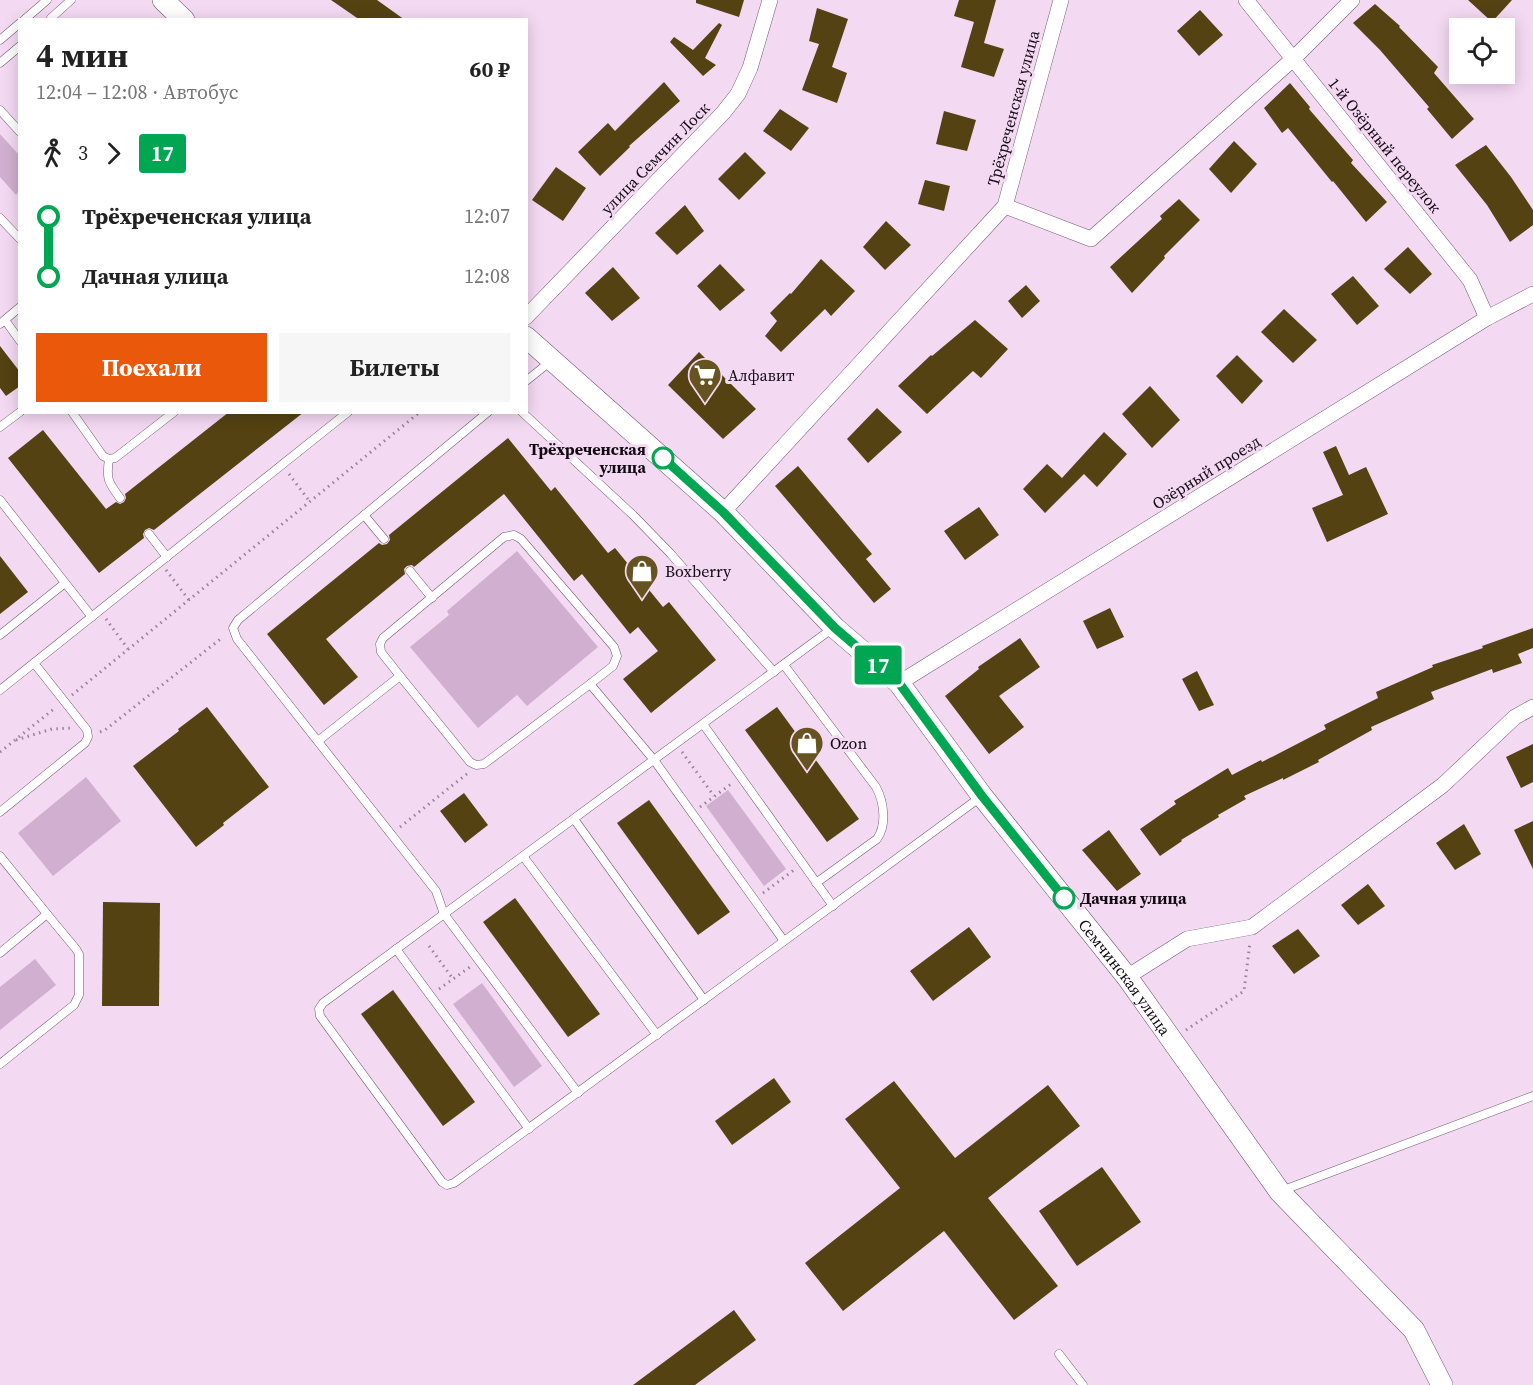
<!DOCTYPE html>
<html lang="ru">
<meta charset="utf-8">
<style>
:root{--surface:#fff;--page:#f6f6f6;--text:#222;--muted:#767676;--accent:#ea580c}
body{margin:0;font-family:"Source Serif 4",serif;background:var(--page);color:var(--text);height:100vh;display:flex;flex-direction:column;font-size:22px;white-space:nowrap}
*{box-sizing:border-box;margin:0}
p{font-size:20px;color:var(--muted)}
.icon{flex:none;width:33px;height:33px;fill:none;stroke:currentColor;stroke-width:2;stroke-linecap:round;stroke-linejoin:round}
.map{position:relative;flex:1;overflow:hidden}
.details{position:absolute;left:18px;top:18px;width:510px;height:396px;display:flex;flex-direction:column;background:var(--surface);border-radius:0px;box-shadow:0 3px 15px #0003}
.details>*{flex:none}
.badge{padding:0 12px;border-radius:4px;font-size:21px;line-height:39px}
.buttons{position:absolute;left:1449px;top:18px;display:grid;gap:12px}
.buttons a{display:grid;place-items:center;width:66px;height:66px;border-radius:0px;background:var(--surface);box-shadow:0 3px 15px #0003;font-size:30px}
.map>.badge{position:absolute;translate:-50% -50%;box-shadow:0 0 0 3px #fff}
.legs{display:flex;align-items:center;gap:9px;height:66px;padding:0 18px;font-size:20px}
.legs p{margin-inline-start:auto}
.summary{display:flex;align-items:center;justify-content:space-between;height:102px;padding:0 18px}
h1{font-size:33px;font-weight:700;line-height:45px}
.cta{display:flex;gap:12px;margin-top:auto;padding:12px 18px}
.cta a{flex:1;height:69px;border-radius:0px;background:var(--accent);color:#fff;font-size:24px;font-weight:700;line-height:69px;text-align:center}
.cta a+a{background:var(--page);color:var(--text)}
ul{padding:0 18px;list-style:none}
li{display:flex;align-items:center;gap:21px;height:60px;font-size:22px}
li i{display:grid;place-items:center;width:9px;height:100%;margin:0 8px;background:currentColor}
li i::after{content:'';width:15px;height:15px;margin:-8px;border:4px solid;border-radius:50%;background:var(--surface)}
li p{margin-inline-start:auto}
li:first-child i{background:linear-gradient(#0000 50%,currentColor 0)}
li:last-child i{background:linear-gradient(currentColor 50%,#0000 0)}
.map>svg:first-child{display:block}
</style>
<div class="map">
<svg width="1533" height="1385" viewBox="0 0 1533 1385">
<rect width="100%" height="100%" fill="#f4d9f3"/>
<g fill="#d1afd0">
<polygon points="0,134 19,155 19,191 16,195 0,177"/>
<polygon points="517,551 598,647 527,706 517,695 478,728 410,647 449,615 447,611"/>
<polygon points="86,777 121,821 53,876 18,833"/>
<polygon points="728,790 786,869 764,886 706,806"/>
<polygon points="35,959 56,985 0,1030 0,987"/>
<polygon points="482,983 542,1066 514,1087 453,1004"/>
</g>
<g fill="#544212">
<polygon points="331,0 377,0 405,20 360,20"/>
<polygon points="696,0 744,0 739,17 696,3"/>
<polygon points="959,0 996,0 984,43 1004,49 994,77 961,67 974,22 954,16"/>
<polygon points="1468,0 1512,0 1492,22"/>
<polygon points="1375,4 1400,26 1399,27 1438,67 1434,73 1474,119 1452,139 1427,109 1429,107 1380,50 1353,23"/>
<polygon points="817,8 848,19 832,67 847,73 837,103 802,90 819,44 809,41"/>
<polygon points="1200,10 1223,35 1199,56 1177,31"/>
<polygon points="719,23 722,25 705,58 716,65 703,76 670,42 674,37 693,50"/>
<polygon points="664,82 680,101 629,146 630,147 600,176 578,152 608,123 615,131"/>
<polygon points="1290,83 1310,107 1309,109 1353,160 1351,163 1387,202 1366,222 1333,181 1332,182 1288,128 1282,133 1264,108"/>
<polygon points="780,109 809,128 791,151 763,131"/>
<polygon points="944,111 976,120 967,151 936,144"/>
<polygon points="1234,141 1257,164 1231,193 1209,169"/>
<polygon points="1486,145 1511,177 1533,210 1533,225 1510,242 1487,205 1455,165"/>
<polygon points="745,152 766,173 739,200 718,179"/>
<polygon points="556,167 586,188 563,221 532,200"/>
<polygon points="925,180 950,186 944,211 918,204"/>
<polygon points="1179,199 1200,220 1164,256 1165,258 1132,293 1110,267 1162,219 1160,216"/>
<polygon points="685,205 704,231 677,255 655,233"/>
<polygon points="886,221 911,245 885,270 863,247"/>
<polygon points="1408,247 1432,274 1410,294 1384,269"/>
<polygon points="821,259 855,291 831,316 825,309 781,352 765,336 777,321 770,313 790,293 791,294"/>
<polygon points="720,264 745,290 720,311 697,286"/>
<polygon points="613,267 640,298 612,321 585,293"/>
<polygon points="1353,276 1379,306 1357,325 1331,294"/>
<polygon points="1026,285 1040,301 1022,318 1008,301"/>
<polygon points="1284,309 1317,340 1293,363 1261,332"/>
<polygon points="975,320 1008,349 981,378 973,371 927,414 898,386 931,355 932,356"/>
<polygon points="0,346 20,372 20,386 6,396 0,388"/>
<polygon points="699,352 756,409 723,439 668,385"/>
<polygon points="1237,355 1263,381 1242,404 1216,376"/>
<polygon points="1150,386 1180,420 1152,448 1122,414"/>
<polygon points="877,408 902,432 868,463 847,439"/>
<polygon points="229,412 304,412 154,530 149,528 145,530 143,534 144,538 99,573 8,458 43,430 106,509 116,502 120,504 124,502 126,498 125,494"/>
<polygon points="1104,432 1127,454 1097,487 1084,474 1045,513 1023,489 1047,464 1062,478"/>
<polygon points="508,438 551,491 555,487 608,553 615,548 663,607 669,602 716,660 651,713 623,679 658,651 638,627 630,634 582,574 574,581 504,494 414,567 412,565 407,566 404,569 405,574 326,639 358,677 324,705 267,634 379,543 382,545 387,544 390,540 389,535"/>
<polygon points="1336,446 1349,475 1366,467 1388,514 1327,542 1312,508 1343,495 1323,452"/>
<polygon points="798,466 872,554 866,559 891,589 874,603 775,486"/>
<polygon points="979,507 999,535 965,560 944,531"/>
<polygon points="0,556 28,592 0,614"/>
<polygon points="1110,608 1124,637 1097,649 1083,621"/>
<polygon points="1533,628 1533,648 1518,654 1522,663 1493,673 1492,669 1431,692 1434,699 1371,727 1372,730 1318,760 1319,762 1283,780 1283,778 1244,796 1246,799 1218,815 1219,817 1181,840 1182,841 1160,856 1140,829 1176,804 1174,801 1228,768 1232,775 1261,760 1262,762 1326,729 1324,725 1378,698 1376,692 1433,667 1432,665 1483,648 1482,646"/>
<polygon points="1020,638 1040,667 999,696 1024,727 989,754 945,696 979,669 978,667"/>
<polygon points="1197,671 1214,705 1199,711 1182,679"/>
<polygon points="207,707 269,787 223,823 224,825 196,847 133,766 179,731 178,729"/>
<polygon points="777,707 859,819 827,842 745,730"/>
<polygon points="1533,744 1533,782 1521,788 1506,757"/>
<polygon points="464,793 488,825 465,843 440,811"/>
<polygon points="649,800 730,912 698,935 617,823"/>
<polygon points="1533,821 1533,869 1514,830"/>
<polygon points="1464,824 1481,854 1455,870 1436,843"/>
<polygon points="1109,830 1141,874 1117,891 1082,850"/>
<polygon points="1368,884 1385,906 1358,925 1341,905"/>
<polygon points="515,898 600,1014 568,1037 483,922"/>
<polygon points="103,902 160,903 159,1006 102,1006"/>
<polygon points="969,927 991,957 933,1001 910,971"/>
<polygon points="1298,929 1320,956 1294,974 1272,946"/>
<polygon points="393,990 475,1102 443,1126 361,1014"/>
<polygon points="774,1078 791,1102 732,1145 715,1121"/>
<polygon points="894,1081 955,1158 1048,1085 1080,1126 988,1198 1058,1286 1014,1320 944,1231 843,1311 805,1263 900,1188 845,1119"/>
<polygon points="1102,1167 1141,1222 1077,1266 1039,1211"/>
<polygon points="734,1310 756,1340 695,1385 633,1385"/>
</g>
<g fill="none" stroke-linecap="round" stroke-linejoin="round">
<g stroke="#725b71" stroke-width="9">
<g id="lane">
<polyline points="24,20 47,0"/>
<polyline points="52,20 51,18 71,0"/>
<polyline points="0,40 20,23"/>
<polyline points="0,63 20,46"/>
<polyline points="0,110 20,132"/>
<polyline points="0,218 20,239"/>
<polyline points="5,320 20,341"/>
<polyline points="0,324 20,307"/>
<polyline points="526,381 551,361"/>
<polyline points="72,412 103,456 109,459 115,458 174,412"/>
<polyline points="488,412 238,620 233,628 237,639 436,891 444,914 578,1093"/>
<polyline points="522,412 633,515 670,553 774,672"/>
<polyline points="0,427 20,412"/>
<path d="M109,459C106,479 108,482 120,498"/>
<polyline points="0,500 92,617"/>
<polyline points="364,515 384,539"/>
<polyline points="149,534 167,557"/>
<polyline points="410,571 432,598"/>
<polyline points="833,628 323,1003 319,1009 320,1016 442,1182 447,1185 454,1183 982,796"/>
<polyline points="0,635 65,583"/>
<path d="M784,665L876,787C884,802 887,825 877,839L816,883"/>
<polyline points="400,676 470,762 476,765 484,764 590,684 654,760 784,941"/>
<polyline points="0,690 348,412"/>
<polyline points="703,724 833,906"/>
<polyline points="318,741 400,676 381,652 380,644 383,638 504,537 514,535 521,539 614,647 617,656 613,666 590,684"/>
<polyline points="0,812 85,743 88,737 87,730 34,663"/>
<polyline points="574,819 704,1000"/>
<polyline points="0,856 47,914 0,953"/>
<polyline points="523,856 657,1035"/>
<polyline points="396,949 529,1129"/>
<polyline points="0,1064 74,1005 79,995 79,954 76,949 47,914"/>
<polyline points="1281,1191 1533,1096"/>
<polyline points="1059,1354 1083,1385"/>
</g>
</g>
<g stroke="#725b71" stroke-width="16">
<g id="street">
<polyline points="1246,0 1470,280 1487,318"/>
<polyline points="1005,206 1091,239 1293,59 1352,0"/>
<polyline points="526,317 723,113 738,94 750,68 770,0"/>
<polyline points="723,512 1005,206 1061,0"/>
<polyline points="899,683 1487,318 1533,294"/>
<polyline points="1127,977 1187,939 1252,927 1443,785 1515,717 1533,707"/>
</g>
</g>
<g stroke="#725b71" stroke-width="22">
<g id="secondary">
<polyline points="163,0 184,20"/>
<path id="s1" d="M526,337L723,512L835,628L899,683L982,796L1127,977L1280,1192L1414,1330L1442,1385"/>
</g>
</g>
<g stroke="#988497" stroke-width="3" stroke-dasharray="1.5 4.5" stroke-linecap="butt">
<polyline points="109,412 111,415"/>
<polyline points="289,474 310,502"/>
<polyline points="166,570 189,600"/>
<polyline points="106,619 128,649"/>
<polyline points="72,695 420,412"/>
<polyline points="100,732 105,730 223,637"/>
<polyline points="16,740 52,729 71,728"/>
<polyline points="0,752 55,708"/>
<polyline points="682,752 714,796"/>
<polyline points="700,807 731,784"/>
<polyline points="400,827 468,773"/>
<polyline points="763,893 794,870"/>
<polyline points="429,946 453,979"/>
<polyline points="439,989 470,967"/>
<polyline points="1186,1030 1244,991 1250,942"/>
</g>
<use href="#lane" stroke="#fff" stroke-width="8"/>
<use href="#street" stroke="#fff" stroke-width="15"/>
<use href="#secondary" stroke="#fff" stroke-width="21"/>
</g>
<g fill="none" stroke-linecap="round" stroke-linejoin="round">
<g stroke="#fff" stroke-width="14">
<polyline id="line-1" points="663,458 723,512 835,628 899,683 982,796 1064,898"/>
</g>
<use href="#line-1" stroke="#00a651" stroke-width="9"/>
</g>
<defs>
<g id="supermarket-pin" transform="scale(1.725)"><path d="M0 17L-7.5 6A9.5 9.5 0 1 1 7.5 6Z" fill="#675322" stroke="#f4d9f3"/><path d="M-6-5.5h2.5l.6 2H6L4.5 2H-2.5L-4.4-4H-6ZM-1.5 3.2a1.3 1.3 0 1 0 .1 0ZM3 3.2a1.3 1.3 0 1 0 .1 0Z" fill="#fff"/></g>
<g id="shop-pin" transform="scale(1.725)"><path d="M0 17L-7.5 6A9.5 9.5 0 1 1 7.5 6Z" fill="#675322" stroke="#f4d9f3"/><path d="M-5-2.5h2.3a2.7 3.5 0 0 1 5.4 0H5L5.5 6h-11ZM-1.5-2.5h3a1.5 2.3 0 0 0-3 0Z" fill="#fff"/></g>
</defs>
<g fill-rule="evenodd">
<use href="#supermarket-pin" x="705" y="375"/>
<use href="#shop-pin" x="642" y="571"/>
<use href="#shop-pin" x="807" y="743"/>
</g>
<g fill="#fff" stroke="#00a651" stroke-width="3">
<circle cx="663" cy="458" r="10"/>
<circle cx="1064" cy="898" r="10"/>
</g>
<g text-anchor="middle" stroke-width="6" stroke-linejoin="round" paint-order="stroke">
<g font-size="16" fill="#120a12" stroke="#f4d9f3">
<text transform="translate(1013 108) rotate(-75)" y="6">Трёхреченская улица</text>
<text transform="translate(1385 145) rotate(51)" y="6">1-й Озёрный переулок</text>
<text transform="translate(655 158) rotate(-46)" y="6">улица Семчин Лоск</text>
<text transform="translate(1206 472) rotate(-32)" y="6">Озёрный проезд</text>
<text dy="6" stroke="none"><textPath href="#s1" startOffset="880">Семчинская улица</textPath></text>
</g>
<g font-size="16" fill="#120a12" stroke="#f4d9f3" text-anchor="start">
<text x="728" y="381">Алфавит</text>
<text x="665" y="577">Boxberry</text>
<text x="830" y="749">Ozon</text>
</g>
<g font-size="16" font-weight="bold" fill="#120a12" stroke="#f4d9f3" text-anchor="end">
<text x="646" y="455">Трёхреченская<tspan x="646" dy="18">улица</tspan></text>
<text x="1080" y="904" text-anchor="start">Дачная улица</text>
</g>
</g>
</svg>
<div class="buttons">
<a><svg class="icon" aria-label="locate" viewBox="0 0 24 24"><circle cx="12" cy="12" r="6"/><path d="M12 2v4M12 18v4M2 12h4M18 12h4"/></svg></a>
</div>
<b class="badge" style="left:878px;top:665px;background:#00a651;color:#fff">17</b>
<section class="details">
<div class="summary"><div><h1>4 мин</h1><p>12:04 – 12:08 · Автобус</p></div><b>60 ₽</b></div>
<div class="legs"><svg class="icon" aria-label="walk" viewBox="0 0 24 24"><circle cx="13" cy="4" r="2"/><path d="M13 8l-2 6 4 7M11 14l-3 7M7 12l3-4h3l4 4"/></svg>3<svg class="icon" aria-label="forward" viewBox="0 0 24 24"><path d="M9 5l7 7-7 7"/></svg><b class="badge" style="background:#00a651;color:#fff">17</b></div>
<ul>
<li><i style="color:#00a651"></i><b>Трёхреченская улица</b><p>12:07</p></li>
<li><i style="color:#00a651"></i><b>Дачная улица</b><p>12:08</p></li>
</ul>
<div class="cta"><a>Поехали</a><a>Билеты</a></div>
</section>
</div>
